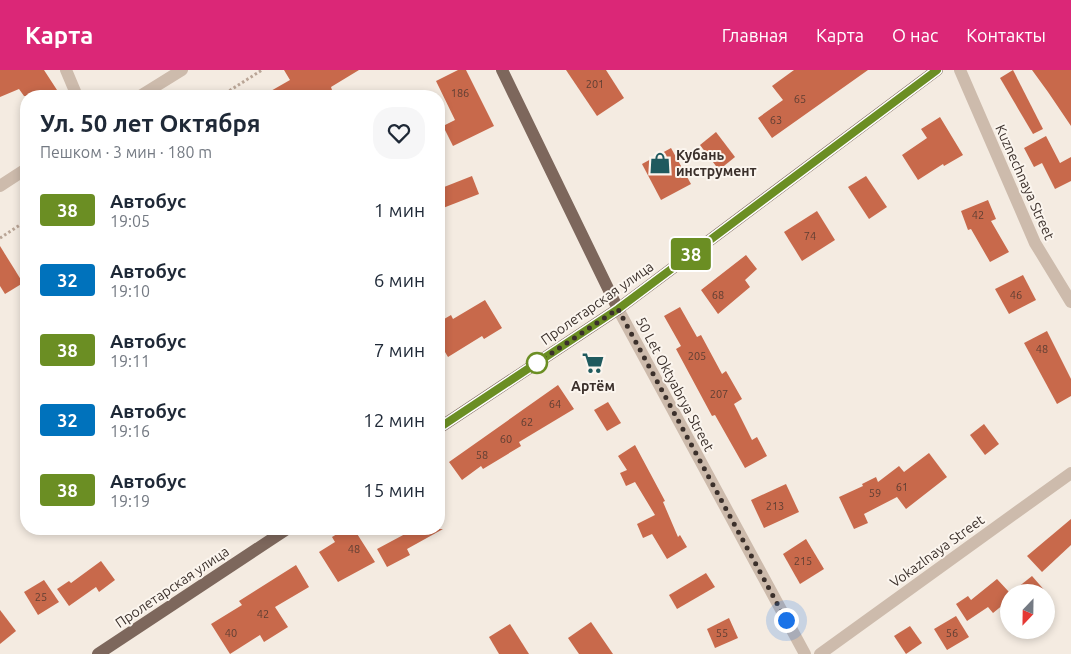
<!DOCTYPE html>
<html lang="ru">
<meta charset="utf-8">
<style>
:root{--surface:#fff;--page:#f6f6f7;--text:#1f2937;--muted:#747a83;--accent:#db2777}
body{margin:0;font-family:Ubuntu,sans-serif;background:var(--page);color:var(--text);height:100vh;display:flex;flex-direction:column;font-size:19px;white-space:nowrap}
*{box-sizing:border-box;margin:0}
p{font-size:16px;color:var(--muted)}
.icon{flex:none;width:28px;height:28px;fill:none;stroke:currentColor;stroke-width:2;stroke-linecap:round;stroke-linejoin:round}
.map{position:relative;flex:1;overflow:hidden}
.sheet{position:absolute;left:20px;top:20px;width:425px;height:445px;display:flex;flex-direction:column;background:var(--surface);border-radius:20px;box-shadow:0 2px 8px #0003}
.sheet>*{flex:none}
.badge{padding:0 10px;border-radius:4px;font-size:18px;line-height:32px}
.needle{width:32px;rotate:202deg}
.controls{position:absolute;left:1000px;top:514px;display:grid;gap:10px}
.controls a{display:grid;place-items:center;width:55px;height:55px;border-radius:50%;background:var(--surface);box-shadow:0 2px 8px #0003;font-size:25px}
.you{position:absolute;width:25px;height:25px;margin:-12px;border:4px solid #fff;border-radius:50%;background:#1a73e8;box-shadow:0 0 0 8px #1a73e833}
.map>.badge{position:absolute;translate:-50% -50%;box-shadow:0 0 0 2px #fff}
.round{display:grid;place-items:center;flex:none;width:52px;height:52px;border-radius:20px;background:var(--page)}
.headline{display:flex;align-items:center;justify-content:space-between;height:85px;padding:0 20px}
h1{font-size:24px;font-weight:700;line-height:38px}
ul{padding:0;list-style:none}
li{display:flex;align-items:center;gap:15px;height:70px;padding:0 20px}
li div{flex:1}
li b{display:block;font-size:19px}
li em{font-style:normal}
li .badge{min-width:55px;font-weight:700;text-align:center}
header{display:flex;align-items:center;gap:30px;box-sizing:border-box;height:70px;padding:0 25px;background:var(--accent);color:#fff}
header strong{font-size:24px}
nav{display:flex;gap:28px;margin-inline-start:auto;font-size:18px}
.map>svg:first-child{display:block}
</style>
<header>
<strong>Карта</strong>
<nav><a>Главная</a><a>Карта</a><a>О нас</a><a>Контакты</a></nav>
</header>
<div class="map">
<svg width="1071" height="584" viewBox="0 0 1071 584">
<rect width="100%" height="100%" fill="#f4ebe1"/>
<g fill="#c8694b">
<polygon points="0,0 44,0 57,20 48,26 24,26 19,19 0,27"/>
<polygon points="284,0 359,0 331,17 332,20 322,26 262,26 290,10"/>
<polygon points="458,0 466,0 494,56 453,76 443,56 455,50 436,11"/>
<polygon points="566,0 606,0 624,28 597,46"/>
<polygon points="794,0 868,0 772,68 758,48 783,30 772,16"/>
<polygon points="1013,0 1043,59 1033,64 1000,8"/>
<polygon points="1032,0 1071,0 1071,56 1048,22"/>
<polygon points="940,47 963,85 944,96 943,94 918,110 902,85 927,68 921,59"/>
<polygon points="716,62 735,87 719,100 700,75"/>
<polygon points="1046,66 1060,93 1071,87 1071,111 1055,119 1042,93 1034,97 1024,78"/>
<polygon points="671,78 691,114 661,130 642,94"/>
<polygon points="472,106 479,124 443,138 439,128 439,119"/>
<polygon points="866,106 887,137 869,149 848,117"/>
<polygon points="988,130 996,149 991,151 1009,182 990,192 971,159 968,160 961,141"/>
<polygon points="817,141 835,170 802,191 784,162"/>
<polygon points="0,176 23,213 5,224 0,216"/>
<polygon points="746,185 757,199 745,210 750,217 718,244 701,220"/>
<polygon points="1023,205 1036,230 1009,244 995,219"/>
<polygon points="485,230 502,258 484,269 482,266 448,287 439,272 439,252 451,245 453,249"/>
<polygon points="680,237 697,267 701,265 722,304 726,301 742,329 734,334 752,370 757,367 767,386 745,398 715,345 712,346 676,279 681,276 664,246"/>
<polygon points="1047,261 1071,309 1071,326 1057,334 1024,273"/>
<polygon points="558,315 574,339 519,372 521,376 483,399 481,396 462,410 449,392"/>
<polygon points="608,332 621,353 607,361 594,340"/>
<polygon points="984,354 999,374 985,385 970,365"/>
<polygon points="635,375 665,431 663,432 678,467 680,465 687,477 667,489 652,464 643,468 637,454 655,445 635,412 626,416 620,403 627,400 618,386"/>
<polygon points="929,383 947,407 906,439 897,427 864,444 868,453 854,459 839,427 863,416 862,414 876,407 878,412 899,396 904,402"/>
<polygon points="786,414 799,442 764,458 751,430"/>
<polygon points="1071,449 1071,475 1042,502 1027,486"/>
<polygon points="345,459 354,459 375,492 338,512 319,482 335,472 332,467"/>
<polygon points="402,459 443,459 407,479 410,485 387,497 377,479 405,464"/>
<polygon points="806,469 824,499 800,514 783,484"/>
<polygon points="101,491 115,510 99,522 96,517 69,536 57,519 69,511 71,513"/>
<polygon points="296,495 309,517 275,537 288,557 264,572 260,565 230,584 211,554 242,535 239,531"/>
<polygon points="706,503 715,517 677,539 669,525"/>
<polygon points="1032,506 1046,522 1012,522"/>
<polygon points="997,509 1009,522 1009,530 993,543 988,537 967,551 956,534 968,526 971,530"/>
<polygon points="44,510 59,532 38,545 24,522"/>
<polygon points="0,540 16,561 0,574"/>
<polygon points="956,546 969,567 947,580 934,559"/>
<polygon points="729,548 738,568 715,578 707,559"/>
<polygon points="591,552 613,584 579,584 568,568"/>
<polygon points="510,554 529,584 499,584 489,567"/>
<polygon points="910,556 922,573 906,584 894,566"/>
</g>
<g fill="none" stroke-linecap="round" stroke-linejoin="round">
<g stroke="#b9a596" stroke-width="3" stroke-dasharray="2.5 2.5" stroke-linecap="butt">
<polyline points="221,26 262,0"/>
<polyline points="0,168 26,151"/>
</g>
<g stroke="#cdbbac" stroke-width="12">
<polyline points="66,0 77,26"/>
<polyline points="960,0 1035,173 1071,232"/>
<polyline points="140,26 182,0"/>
<polyline points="0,116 26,99"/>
<polyline points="618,239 805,584"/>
<polyline points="820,584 1071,403"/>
</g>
<g stroke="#7d675c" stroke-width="12">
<polyline points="502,0 618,239"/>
<polyline points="439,358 618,239 937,0"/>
<polyline points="98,584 287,459"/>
</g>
</g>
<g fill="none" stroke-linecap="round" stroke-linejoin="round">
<g stroke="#fff" stroke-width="11">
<polyline id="line" points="439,358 618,239 937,0"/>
</g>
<use href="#line" stroke="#6b8e23" stroke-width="8"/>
<polyline stroke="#3b302b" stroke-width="5" stroke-dasharray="0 9" points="537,293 618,239 786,550"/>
</g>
<defs>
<g id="shop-bare" transform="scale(1.725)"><path d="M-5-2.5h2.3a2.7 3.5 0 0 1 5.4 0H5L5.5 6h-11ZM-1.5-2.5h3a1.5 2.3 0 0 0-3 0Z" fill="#1f5a5e" stroke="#fbf5ee" stroke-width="2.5" paint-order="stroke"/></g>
<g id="supermarket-bare" transform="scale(1.725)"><path d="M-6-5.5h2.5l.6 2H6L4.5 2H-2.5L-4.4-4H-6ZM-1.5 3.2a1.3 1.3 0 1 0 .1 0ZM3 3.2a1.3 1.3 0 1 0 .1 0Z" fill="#1f5a5e" stroke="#fbf5ee" stroke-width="2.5" paint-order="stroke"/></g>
</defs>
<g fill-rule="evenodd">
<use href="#shop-bare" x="660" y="93"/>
<use href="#supermarket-bare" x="593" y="293"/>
</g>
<circle fill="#fff" stroke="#6b8e23" stroke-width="2.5" cx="537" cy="293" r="10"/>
<g text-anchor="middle" stroke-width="4" stroke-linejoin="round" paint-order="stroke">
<g font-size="11" fill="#5e3e33">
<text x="595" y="18">201</text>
<text x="460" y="27">186</text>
<text x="800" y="33">65</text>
<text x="776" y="54">63</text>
<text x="978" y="149">42</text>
<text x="810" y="170">74</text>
<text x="718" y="229">68</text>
<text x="1016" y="229">46</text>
<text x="1042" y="283">48</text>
<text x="697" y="290">205</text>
<text x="719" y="328">207</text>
<text x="555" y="338">64</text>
<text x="527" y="356">62</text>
<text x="506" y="373">60</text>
<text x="482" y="389">58</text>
<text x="902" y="421">61</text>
<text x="875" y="427">59</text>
<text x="775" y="440">213</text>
<text x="354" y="483">48</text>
<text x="803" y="495">215</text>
<text x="41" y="531">25</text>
<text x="263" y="548">42</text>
<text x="231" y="567">40</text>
<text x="722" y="567">55</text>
<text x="952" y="567">56</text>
</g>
<g font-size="14" font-weight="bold" fill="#3b302b" stroke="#fbf5ee" text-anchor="start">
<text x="676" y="90">Кубань<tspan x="676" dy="16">инструмент</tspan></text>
<text x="593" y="321" text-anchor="middle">Артём</text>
</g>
<g font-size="14" fill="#3b302b" stroke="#fbf5ee">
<text transform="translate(1025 112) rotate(66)" y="5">Kuznechnaya Street</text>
<text transform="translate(597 233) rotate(-35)" y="5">Пролетарская улица</text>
<text transform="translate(675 314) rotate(62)" y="5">50 Let Oktyabrya Street</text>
<text transform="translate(937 481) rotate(-36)" y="5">Vokazlnaya Street</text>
<text transform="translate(172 517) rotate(-34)" y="5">Пролетарская улица</text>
</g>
</g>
</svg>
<div class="controls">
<a><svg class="needle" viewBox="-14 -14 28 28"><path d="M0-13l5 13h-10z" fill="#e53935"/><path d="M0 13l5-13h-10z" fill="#747a83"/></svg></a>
</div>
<div class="you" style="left:786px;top:550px"></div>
<b class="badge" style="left:691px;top:184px;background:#6b8e23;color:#fff">38</b>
<section class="sheet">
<div class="headline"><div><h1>Ул. 50 лет Октября</h1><p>Пешком · 3 мин · 180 m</p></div><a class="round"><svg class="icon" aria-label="heart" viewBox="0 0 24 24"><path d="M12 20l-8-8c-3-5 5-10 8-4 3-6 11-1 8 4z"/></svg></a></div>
<ul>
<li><span class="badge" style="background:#6b8e23;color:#fff">38</span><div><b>Автобус</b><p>19:05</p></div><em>1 мин</em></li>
<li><span class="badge" style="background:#0072bc;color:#fff">32</span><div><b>Автобус</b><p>19:10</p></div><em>6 мин</em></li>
<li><span class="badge" style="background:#6b8e23;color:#fff">38</span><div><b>Автобус</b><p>19:11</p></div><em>7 мин</em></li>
<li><span class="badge" style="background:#0072bc;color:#fff">32</span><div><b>Автобус</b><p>19:16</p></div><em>12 мин</em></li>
<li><span class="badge" style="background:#6b8e23;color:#fff">38</span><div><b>Автобус</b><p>19:19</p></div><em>15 мин</em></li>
</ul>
</section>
</div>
